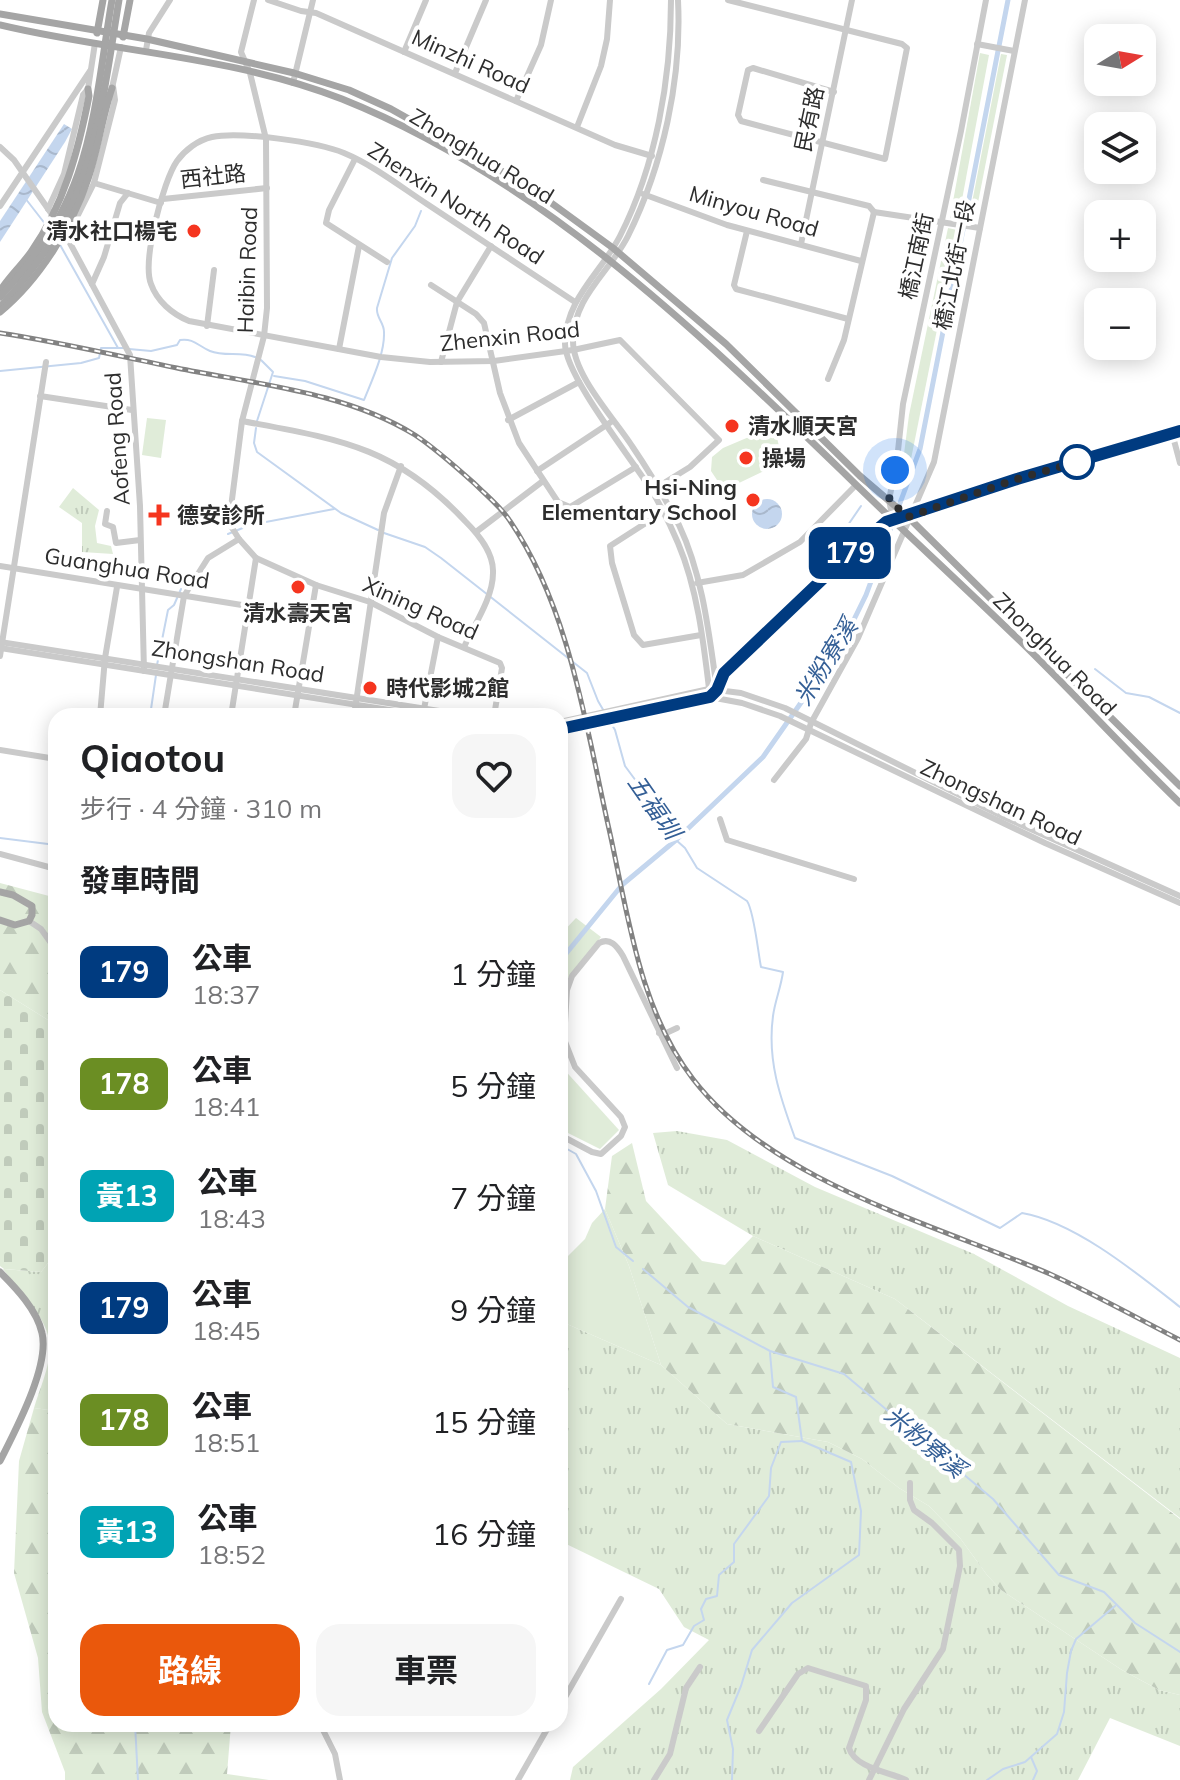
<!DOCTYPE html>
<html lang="zh-TW">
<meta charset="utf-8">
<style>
:root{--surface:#fff;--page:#f6f6f6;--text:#202124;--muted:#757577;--accent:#ea580c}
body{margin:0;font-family:Mulish,"Noto Sans TC",sans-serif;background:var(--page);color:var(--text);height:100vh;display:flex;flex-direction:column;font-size:30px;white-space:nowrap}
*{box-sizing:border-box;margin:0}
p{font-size:26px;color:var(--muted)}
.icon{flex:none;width:44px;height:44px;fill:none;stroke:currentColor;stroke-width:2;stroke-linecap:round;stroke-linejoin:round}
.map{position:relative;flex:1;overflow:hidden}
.details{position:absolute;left:48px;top:708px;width:520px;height:1024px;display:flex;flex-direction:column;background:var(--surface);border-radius:24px;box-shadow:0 4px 20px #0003}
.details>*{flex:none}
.badge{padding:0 16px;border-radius:12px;font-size:28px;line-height:52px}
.needle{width:52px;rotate:79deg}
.buttons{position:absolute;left:1084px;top:24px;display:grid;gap:16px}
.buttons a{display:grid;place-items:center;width:72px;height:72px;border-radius:16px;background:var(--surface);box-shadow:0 4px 20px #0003;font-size:40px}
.you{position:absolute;width:40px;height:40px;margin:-20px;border:6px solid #fff;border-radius:50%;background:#1a73e8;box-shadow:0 0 0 12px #1a73e833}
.map>.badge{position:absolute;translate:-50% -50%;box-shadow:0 0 0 4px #fff}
h2{padding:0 32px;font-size:30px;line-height:72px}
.round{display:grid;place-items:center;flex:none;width:84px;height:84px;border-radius:24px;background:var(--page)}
.headline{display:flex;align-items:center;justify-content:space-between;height:136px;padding:0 32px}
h1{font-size:38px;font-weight:700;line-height:60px}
.action{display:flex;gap:16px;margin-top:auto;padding:16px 32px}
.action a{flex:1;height:92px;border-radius:24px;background:var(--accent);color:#fff;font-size:32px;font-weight:700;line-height:92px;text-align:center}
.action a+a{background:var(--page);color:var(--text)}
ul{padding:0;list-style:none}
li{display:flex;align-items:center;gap:24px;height:112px;padding:0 32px}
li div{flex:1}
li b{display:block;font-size:30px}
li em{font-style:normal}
li .badge{min-width:88px;font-weight:700;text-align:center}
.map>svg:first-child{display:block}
</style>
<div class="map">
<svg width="1180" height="1780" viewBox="0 0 1180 1780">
<defs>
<pattern id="grass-tufts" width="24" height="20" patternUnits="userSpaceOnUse" patternTransform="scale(2)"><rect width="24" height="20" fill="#e0ecd9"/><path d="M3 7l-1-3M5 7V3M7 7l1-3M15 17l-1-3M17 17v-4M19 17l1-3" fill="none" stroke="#c0cbbb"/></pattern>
<pattern id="forest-firs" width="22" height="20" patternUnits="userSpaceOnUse" patternTransform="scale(2)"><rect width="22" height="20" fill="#e0ecd9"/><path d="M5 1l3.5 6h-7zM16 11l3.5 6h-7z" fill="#c0cbbb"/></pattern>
<pattern id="cemetery-stones" width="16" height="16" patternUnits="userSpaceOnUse" patternTransform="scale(2)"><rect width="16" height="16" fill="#e0ecd9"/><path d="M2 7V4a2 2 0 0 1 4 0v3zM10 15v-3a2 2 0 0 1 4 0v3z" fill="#c0cbbb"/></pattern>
<pattern id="water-waves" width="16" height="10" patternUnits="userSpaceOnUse" patternTransform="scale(2)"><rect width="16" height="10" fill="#c4d6ee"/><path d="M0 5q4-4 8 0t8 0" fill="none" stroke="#a9b8cc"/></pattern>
</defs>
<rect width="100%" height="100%" fill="#fff"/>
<g fill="url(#grass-tufts)">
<polygon points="73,488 99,510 95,526 97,543 111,546 113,554 82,552 82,523 59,507"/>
<polygon points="677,1131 727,1140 815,1187 974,1254 1068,1306 1180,1358 1180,1518 895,1299 753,1236 668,1185 653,1133"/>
<path d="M48,1263L56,1264V1411L34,1408C40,1387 53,1361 49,1339C44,1314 18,1289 3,1269L41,1272Z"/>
<polygon points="560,1321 661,1365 727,1424 828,1442 862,1459 899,1488 929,1506 960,1538 987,1575 1001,1590 1122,1670 1159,1690 1180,1695 1180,1746 1110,1718 1078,1780 570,1780 573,1767 661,1689 709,1640 684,1627 659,1589 560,1541"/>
</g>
<g fill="url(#forest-firs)">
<path d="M0,883L49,896C55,918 61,943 53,965L56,970V1025L0,990Z"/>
<polygon points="632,1143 646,1201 702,1261 725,1265 753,1236 895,1299 1180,1519 1180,1695 1159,1690 1122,1670 1001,1590 987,1575 960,1538 929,1506 899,1488 862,1459 828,1442 727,1424 661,1365 629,1266 605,1209 612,1156"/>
<polygon points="34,1408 56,1411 56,1724 231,1724 227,1774 269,1780 65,1780 65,1772 42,1712 38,1658 14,1573 19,1461"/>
</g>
<polygon fill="url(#cemetery-stones)" points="0,990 56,1025 56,1264 48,1263 41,1272 4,1269 0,1266"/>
<g fill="#e0ecd9">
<polygon points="980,53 989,55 958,221 950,218"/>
<polygon points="1001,54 1007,55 974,223 968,223"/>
<polygon points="948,228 957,230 908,474 901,477 909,415"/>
<polygon points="147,418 166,420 161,458 142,455"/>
<polygon points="763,431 777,438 781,454 790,450 793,457 716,494 712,487 719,483 711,471 712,457 723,448"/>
<polygon points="576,918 601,937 565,982 560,1002 560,935"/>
<polygon points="560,1065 619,1130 600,1149 560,1129"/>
<polygon points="605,1209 629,1266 661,1365 560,1321 560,1264 585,1239 592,1223"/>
</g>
<g fill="url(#water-waves)">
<polygon points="64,124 72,129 65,142 0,242 0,221"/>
<circle cx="767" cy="514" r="15"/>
</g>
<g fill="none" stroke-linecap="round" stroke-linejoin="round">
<g stroke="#c4d6ee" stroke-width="2">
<polyline points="25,198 46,225"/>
<polyline points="59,243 118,348"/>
<path d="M129,349L151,351L177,345L180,340C194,338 198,346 210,351C224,357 241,351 255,357"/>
<polyline points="0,371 81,363 99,358 101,348 123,348"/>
<path d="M274,376L305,381L364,400C372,380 385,353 384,332C384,322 376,318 377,308L392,258L415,226L421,211"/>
<polyline points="257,421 273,372 261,360"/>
<polyline points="256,428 254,443 257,452 341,513 378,530"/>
<path d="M384,533L425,547L441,558L587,673L598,701L615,730L625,766L670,827L676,840L685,848L697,868L747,901C754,911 758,952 761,967L783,972C781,987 775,1001 773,1016C767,1060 780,1097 795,1138L892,1176L1000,1228L1022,1213C1075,1222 1138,1274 1180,1307"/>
<polyline points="228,534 250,525 334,509"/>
<polyline points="812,546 848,525 861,506"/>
<polyline points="157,665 168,610 174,605 181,589"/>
<polyline points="1095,669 1126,693 1149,697 1180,713"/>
<polyline points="150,716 156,675"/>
<polyline points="0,838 56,845"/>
<polyline points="560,1145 576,1154 596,1191 616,1247 633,1261"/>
<polyline points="643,1269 688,1307 770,1351 844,1374 993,1499 1059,1575 1104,1592 1135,1623 1180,1652"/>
<polyline points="649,1684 667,1650 683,1645 694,1626 704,1620 701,1609 706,1599 717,1596 719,1575 734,1562 734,1544 769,1496 771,1468 781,1442 802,1441"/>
<polyline points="135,1724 138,1780"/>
<polyline points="1031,1757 1037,1771 1033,1780"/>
<polyline points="732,1780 733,1749 727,1720 741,1686 752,1650 792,1603 859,1555 861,1511 851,1462 802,1441 796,1397 773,1387 770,1353"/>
<polyline points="987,1780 1003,1769 1025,1762 1057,1734 1064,1712 1067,1673 1071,1651 1076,1639 1115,1606"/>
</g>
<polyline stroke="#c4d6ee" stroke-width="5" points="560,961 622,885 676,840 763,757 842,644 866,595 920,449 1008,0"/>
<g stroke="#cacaca" stroke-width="6">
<polyline points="254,0 241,52 250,73 266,139 267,308 264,336 242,421 229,523 239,539 256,558 316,585 370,602 438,637 500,663 502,668 494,716"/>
<polyline points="268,0 301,11 316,13 615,145 652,156"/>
<path d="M671,0C671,79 656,165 620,236C601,273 566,298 565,343C564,374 631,458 650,488C661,506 670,524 678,543C698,590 704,646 710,697"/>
<path d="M678,0C682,79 663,165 628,236C610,272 573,297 573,341C573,375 614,418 632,446C649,471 665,498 679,525C703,576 709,634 717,690"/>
<polyline points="728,0 902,44 907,48 885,159 741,121 738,115 748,70 753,68 834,92"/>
<polyline points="977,44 1014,51"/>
<polyline points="146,50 149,33 170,0"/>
<polyline points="404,52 426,0"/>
<polyline points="455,73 486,0"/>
<polyline points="293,83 313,0"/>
<polyline points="112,88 121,47"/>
<polyline points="516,101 541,45 551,0"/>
<polyline points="577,127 601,66 607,39 610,0"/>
<polyline points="0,147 14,160 53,216"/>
<polyline points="355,159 329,210 326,223 387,262"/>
<polyline points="763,180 869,206 874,212 980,228"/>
<polyline points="94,183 161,203"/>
<polyline points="643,194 727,225 861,261"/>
<polyline points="163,199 267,188"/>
<polyline points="0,206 90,71"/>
<polyline points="48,209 64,174 83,95 88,89 95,43"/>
<polyline points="747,231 734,285 736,289 848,319"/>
<polyline points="64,232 130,355 140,506 144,671"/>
<polyline points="67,237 94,183 115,100 113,86"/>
<polyline points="801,244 852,0"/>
<polyline points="92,284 104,257 120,203 128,193"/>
<polyline points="431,285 476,314 484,323 500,393 519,443 558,502 570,507 636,467"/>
<path d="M575,302C526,269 476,237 427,204C401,187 373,165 344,153C318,142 239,131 212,137C198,140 185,150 177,161C163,181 142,261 151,284C157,301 172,314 189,321L381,357L430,362L494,361L573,350L620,340L719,440L690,467L651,491"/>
<polyline points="207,326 214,270"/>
<polyline points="339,349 359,246"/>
<polyline points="441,362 457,302 491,246"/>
<polyline points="828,379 844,340 874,212"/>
<polyline points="40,396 132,410"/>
<polyline points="508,420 579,382"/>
<path d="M242,421C338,439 395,446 465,521C479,535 494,553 493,573C493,598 474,625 464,647"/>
<polyline points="1172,433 1180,463"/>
<polyline points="537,471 611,422"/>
<polyline points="107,511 105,524 113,527 116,543 140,540"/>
<polyline points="663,512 610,546 612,563 634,635 643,645 701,635"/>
<polyline points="893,520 889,500 897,460 903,404 961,131 986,0"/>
<polyline points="476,532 543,481"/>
<polyline points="0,566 248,606"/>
<polyline points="697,583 743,575 800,542 856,485"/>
<polyline points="0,642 471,716"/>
<polyline points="0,648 427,716"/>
<polyline points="0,656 46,362"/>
<polyline points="718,687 724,673 852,551 886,522 1017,479 1180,431"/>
<polyline points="424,709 438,637"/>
<polyline points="100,716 105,658 117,587"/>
<polyline points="164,716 184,596 208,558 239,539"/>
<polyline points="231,716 256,558"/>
<polyline points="294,716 316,585"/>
<polyline points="354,716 384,513 401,466"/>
<polyline points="560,722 709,689 741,693 785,708 1004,817 1180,896"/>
<polyline points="560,729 710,697 742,703 780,716 1045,843 1180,903"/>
<polyline points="0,750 56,759"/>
<polyline points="774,780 806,739 811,723 858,638 934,462 1025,0"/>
<polyline points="720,819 727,840 854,879"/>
<polyline points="0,854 56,869"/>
<polyline points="29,921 41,929 56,950"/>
<polyline points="659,1033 664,1034 677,1028"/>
<path d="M560,1135L592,1152L601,1154L621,1136L625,1127L621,1117L575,1067L564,1039L567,990L572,976L599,943C610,937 617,946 623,956L677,1068"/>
<polyline points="560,1706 621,1599"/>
<polyline points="320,1724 335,1754 340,1780"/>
<path d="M759,1731L798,1674L808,1668L866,1686V1700L849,1748C855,1768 889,1772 906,1780"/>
<polyline points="518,1780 550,1724"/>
<polyline points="654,1780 670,1754 686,1688 700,1667"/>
<polyline points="869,1780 904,1709 943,1649 960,1566 959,1550 932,1523 914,1510 910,1500 910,1483"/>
</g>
<g stroke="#a5a5a5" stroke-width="7">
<polyline points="0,14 147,39 294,73 349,90 391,109 528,186 613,248 726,344 860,476 908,517 1180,786"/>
<path d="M0,25C112,52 233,56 342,99C537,177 693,327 842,471C899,527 958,581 1016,637C1072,691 1124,749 1180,803"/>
<polyline points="97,33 103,0"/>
<polyline points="123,37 130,0"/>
<polyline points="0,892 13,895 32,906 32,915 29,921 15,925 0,920"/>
<path d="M0,1272C16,1288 37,1310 42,1333C50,1366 15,1431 0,1461"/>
</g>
<g stroke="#828282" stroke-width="5">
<path id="rail" d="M0,333C59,342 118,356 177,368C255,384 346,392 415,435C436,449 456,467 475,484C487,496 501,507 510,521C570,609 586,727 609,829C628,914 639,1009 693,1079C772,1182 934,1224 1050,1274C1094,1294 1137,1318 1180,1340"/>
</g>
<use href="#rail" stroke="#fff" stroke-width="2" stroke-dasharray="6" stroke-linecap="butt"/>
<g stroke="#a5a5a5" stroke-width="7">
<path d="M0,291C9,277 21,266 31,252C64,205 78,152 89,96L88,89"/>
<path d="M0,297C33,262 62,220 78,174C97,119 102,57 112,0"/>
<path d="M0,307C34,270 66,228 82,179C102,122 109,60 119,0"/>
<path d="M0,312C39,280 72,227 88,179C98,149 102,118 112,88"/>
</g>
</g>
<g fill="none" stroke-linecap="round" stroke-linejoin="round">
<g stroke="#fff" stroke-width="18">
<polyline id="line" points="560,729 710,697 717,690 724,673 852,551 886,522 1017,479 1180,431"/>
</g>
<use href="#line" stroke="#003b80" stroke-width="12"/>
<polyline stroke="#2d2d2d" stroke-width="8" stroke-dasharray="0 14.4" points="895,470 889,500 908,517 1017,479 1077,462"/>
</g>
<g fill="#f5351f" stroke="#fff" stroke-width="3">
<circle cx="194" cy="231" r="8"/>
<circle cx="732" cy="426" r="8"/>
<circle cx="746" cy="458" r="8"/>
<circle cx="753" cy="500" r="8"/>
<path d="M155 503h8v8h8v8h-8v8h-8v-8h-8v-8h8z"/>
<circle cx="298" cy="587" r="8"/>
<circle cx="370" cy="688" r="8"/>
</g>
<circle fill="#fff" stroke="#003b80" stroke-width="4" cx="1077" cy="462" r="16"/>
<g text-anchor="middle" stroke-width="8" stroke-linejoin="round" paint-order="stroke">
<g font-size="22" fill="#2d2d2d" stroke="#fff">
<text transform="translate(471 61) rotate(24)" y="8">Minzhi Road</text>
<text transform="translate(809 119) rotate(-78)" y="8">民有路</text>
<text transform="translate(482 156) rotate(31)" y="8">Zhonghua Road</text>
<text transform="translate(213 176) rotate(-6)" y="8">西社路</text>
<text transform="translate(456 203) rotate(33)" y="8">Zhenxin North Road</text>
<text transform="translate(754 211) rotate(16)" y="8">Minyou Road</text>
<text transform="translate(916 256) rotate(-78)" y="8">橋江南街</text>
<text transform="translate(954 265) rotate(-79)" y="8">橋江北街一段</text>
<text transform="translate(247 270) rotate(-88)" y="8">Haibin Road</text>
<text transform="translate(510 336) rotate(-6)" y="8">Zhenxin Road</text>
<text transform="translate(117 439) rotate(-94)" y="8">Aofeng Road</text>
<text transform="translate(127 568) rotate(9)" y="8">Guanghua Road</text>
<text transform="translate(421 608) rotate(24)" y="8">Xining Road</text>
<text transform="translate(1055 654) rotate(45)" y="8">Zhonghua Road</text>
<text transform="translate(238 661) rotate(9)" y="8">Zhongshan Road</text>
<text transform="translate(1001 802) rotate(25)" y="8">Zhongshan Road</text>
</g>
<g font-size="22" font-weight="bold" fill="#2d2d2d" stroke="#fff" text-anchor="start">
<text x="178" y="239" text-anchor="end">清水社口楊宅</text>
<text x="748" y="434">清水順天宮</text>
<text x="762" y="466">操場</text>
<text x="737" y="495" text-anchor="end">Hsi-Ning<tspan x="737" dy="25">Elementary School</tspan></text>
<text x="177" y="523">德安診所</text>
<text x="298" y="621" text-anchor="middle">清水壽天宮</text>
<text x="386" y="696">時代影城2館</text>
</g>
<g font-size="24" font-style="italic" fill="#345f96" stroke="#fff">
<text transform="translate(826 662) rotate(-58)" y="8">米粉寮溪</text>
<text transform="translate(654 807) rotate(55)" y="8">五福圳</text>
<text transform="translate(925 1442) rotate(40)" y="8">米粉寮溪</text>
</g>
</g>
</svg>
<div class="buttons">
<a><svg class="needle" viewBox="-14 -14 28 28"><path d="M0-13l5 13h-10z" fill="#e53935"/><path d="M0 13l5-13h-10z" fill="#757577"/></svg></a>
<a><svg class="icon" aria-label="layers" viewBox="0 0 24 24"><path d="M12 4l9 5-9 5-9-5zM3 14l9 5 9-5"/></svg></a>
<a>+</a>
<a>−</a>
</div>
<div class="you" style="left:895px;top:470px"></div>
<b class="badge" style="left:850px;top:553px;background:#003b80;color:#fff">179</b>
<section class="details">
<div class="headline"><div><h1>Qiaotou</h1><p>步行 · 4 分鐘 · 310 m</p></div><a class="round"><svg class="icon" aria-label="heart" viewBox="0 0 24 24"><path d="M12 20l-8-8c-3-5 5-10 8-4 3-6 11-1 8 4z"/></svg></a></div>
<h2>發車時間</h2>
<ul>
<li><span class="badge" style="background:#003b80;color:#fff">179</span><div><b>公車</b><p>18:37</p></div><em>1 分鐘</em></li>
<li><span class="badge" style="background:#6b8e23;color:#fff">178</span><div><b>公車</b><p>18:41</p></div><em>5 分鐘</em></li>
<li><span class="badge" style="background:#00a3b4;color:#fff">黃13</span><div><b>公車</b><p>18:43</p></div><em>7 分鐘</em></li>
<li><span class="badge" style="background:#003b80;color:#fff">179</span><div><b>公車</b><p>18:45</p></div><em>9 分鐘</em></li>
<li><span class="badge" style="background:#6b8e23;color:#fff">178</span><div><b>公車</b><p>18:51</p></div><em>15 分鐘</em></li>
<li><span class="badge" style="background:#00a3b4;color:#fff">黃13</span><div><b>公車</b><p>18:52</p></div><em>16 分鐘</em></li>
</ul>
<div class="action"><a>路線</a><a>車票</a></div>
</section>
</div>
